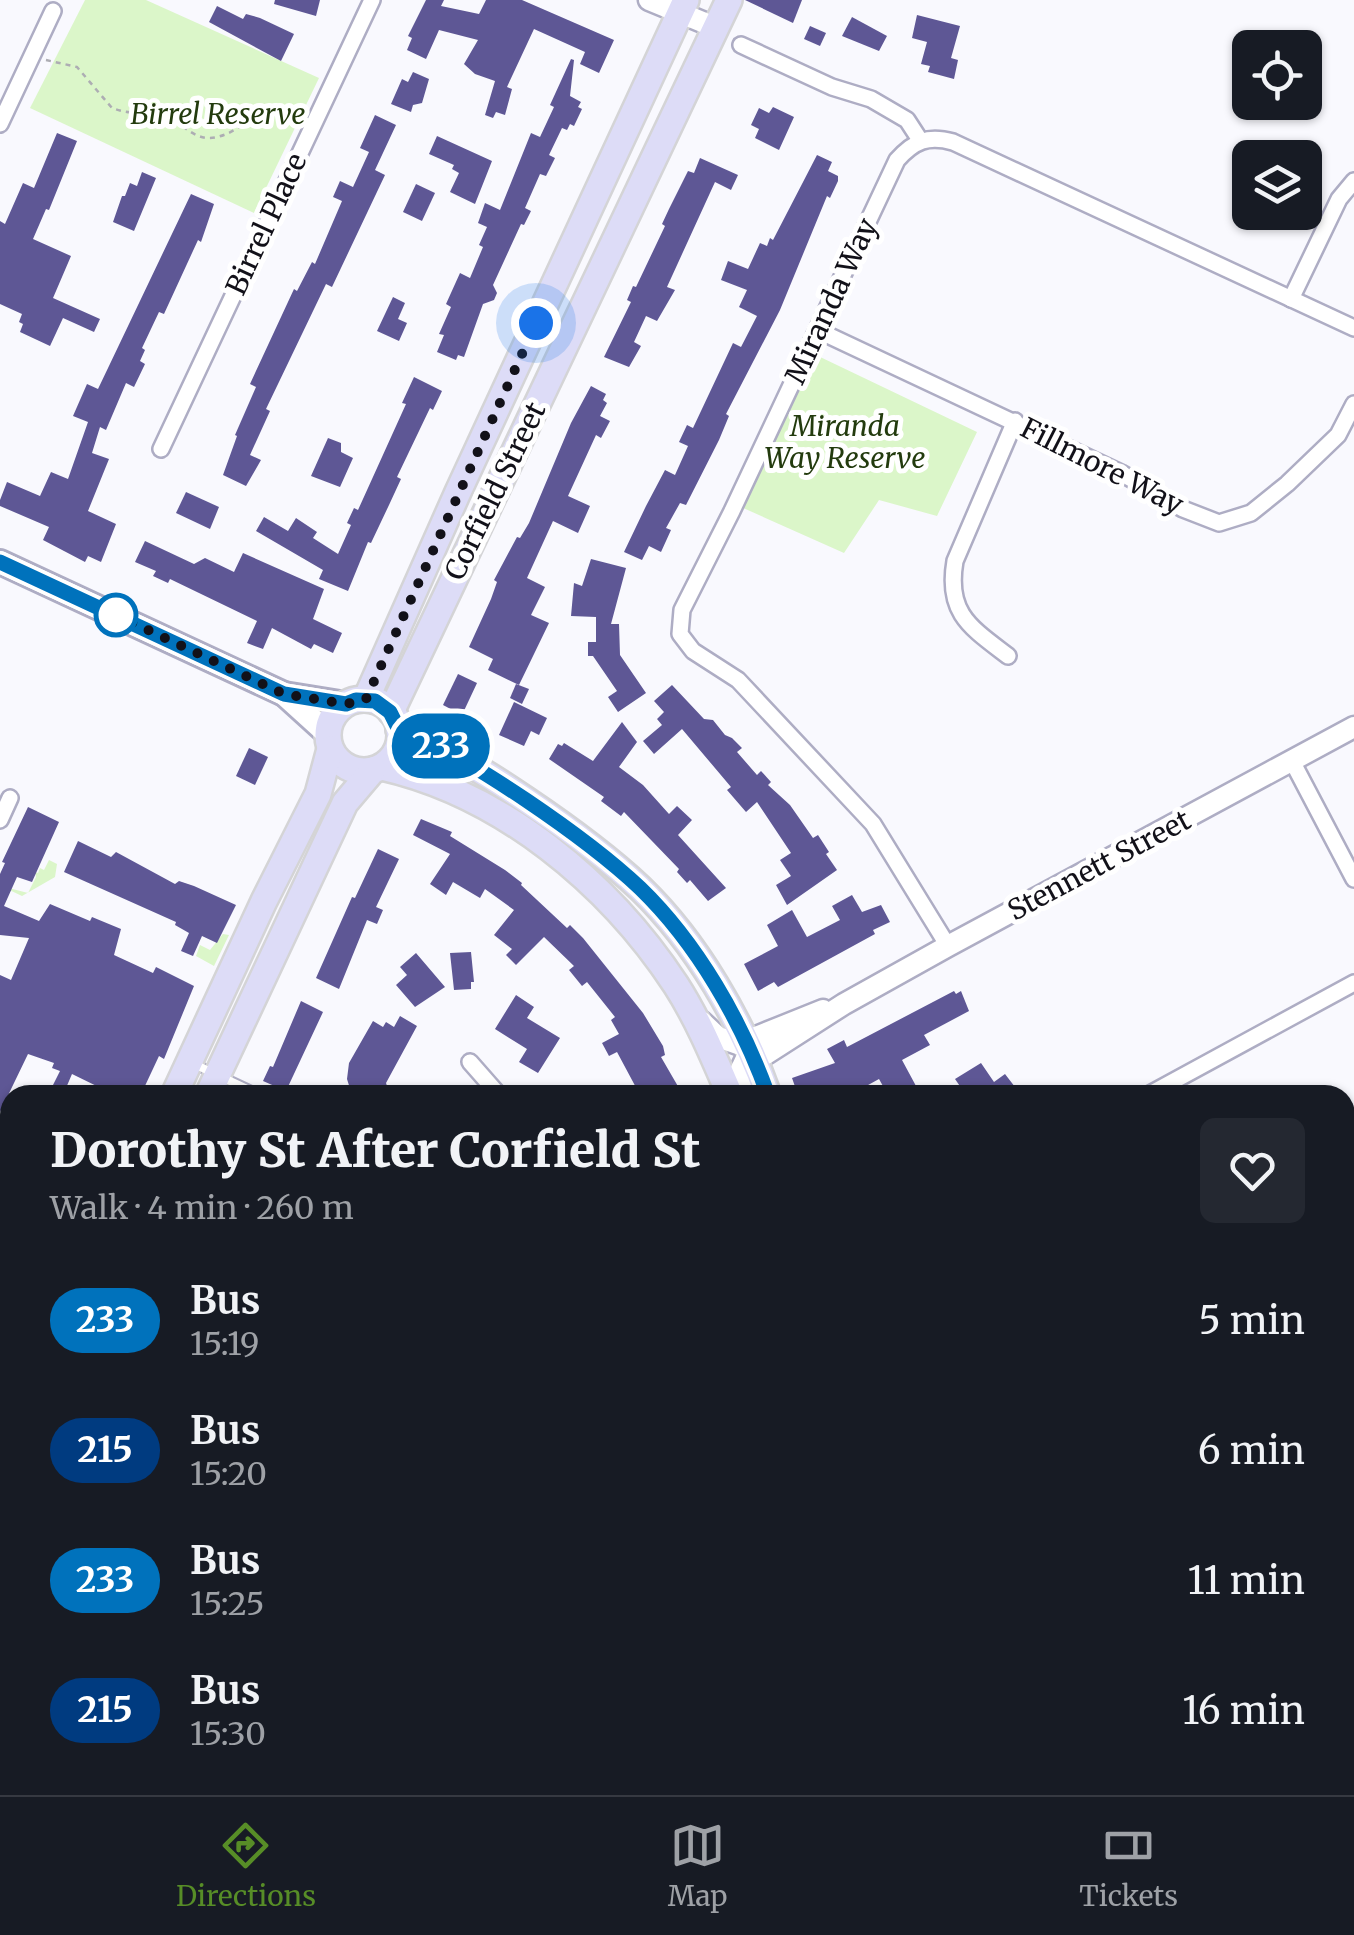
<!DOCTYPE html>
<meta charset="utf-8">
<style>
:root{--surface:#171b24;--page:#242831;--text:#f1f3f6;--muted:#9ea1a6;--line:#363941;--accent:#578d27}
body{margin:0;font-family:Merriweather,serif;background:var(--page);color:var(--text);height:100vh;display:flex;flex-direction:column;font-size:38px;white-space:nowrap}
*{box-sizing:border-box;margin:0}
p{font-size:32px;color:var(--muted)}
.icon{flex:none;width:55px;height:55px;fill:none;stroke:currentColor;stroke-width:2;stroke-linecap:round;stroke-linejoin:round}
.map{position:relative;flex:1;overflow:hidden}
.sheet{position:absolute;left:0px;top:1085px;width:1355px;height:710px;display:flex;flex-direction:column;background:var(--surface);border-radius:30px 30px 0 0;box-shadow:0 2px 8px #0004}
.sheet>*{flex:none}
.badge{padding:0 20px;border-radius:32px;font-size:35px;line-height:65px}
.tools{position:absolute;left:1232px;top:30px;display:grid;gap:20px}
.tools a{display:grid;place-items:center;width:90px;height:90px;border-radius:15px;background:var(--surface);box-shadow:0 2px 8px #0004;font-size:50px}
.you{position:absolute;width:50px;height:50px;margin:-25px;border:8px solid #fff;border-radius:50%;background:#1a73e8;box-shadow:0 0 0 15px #1a73e833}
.map>.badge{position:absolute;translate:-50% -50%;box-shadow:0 0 0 5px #fff}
.round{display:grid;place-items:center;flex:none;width:105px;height:105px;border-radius:15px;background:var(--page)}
.head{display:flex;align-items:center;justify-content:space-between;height:170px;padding:0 50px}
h1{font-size:48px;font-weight:800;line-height:75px}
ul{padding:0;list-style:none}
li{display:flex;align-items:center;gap:30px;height:130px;padding:0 50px}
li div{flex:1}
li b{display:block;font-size:38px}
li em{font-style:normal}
li .badge{min-width:110px;font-weight:700;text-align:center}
.tabs{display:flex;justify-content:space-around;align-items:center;height:140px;border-top:2px solid var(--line);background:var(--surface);font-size:28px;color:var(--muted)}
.tabs a{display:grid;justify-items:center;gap:5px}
.tabs .selected{color:var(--accent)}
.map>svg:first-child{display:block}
</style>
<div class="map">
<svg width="1354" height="1795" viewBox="0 0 1354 1795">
<rect width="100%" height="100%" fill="#f9f9fe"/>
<polygon fill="#ecebfe" points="812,1785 949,1785 956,1795 834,1795"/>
<g fill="#dbf6c9">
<polygon points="85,0 146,0 319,78 254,213 30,108"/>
<polygon points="816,355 977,432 937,516 879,500 844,553 741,507"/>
<polygon points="49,860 57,864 55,877 22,896 1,886 28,893 36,877 35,872 38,873 40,868 44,870"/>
<polygon points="223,934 229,935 214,966 196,956 200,945 210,950"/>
<polygon points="843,1785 937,1785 940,1795 864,1795"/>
</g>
<g fill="#5e5795">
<polygon points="275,0 320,0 316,16 274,4"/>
<polygon points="426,0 444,0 441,6 479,14 486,0 522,0 614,40 599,73 580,64 585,52 534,29 507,87 512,89 505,115 496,112 493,118 485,115 495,81 475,74 464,64 478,40 439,30 426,59 407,50 412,38 408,36"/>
<polygon points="745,0 802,0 793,23"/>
<polygon points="217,6 243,19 246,14 260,18 294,34 281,61 209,22"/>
<polygon points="917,15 960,26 951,58 958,60 954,79 928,72 930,66 921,64 927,42 912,38"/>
<polygon points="852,17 887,36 879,51 842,36"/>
<polygon points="810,26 826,33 820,46 804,39"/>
<polygon points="571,59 574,60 570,96 581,102 578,107 582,109 574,126 570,124 567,130 562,128 549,155 555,158 546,176 540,174 525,208 531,211 524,225 521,224 493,285 497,293 494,300 483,304 464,357 458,355 456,360 437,352 444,335 439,334 451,307 446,304 460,273 470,278 483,247 479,245 487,227 478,223 485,203 500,210 531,133 540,137 554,107 550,105"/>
<polygon points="413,72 429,79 422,103 413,105 411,112 391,104 402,79 408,82"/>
<polygon points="773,107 794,117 779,150 755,138 759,129 751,125 759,108 769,113"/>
<polygon points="375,115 396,125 375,170 385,175 332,287 326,284 266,409 270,411 250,455 261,460 246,486 223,475 237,436 235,435 256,387 250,384 294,289 297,291 312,262 315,264 342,201 333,197 340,181 353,187 369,152 360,148"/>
<polygon points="57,133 77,141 49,210 46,209 33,239 71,256 53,298 100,319 94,332 63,318 50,346 20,332 23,324 19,322 22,314 0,304 0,221 5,224 23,183 34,188"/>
<polygon points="437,136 492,161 475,204 450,192 459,173 452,169 454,165 429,154"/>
<polygon points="817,155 832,162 828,171 838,176 838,181 830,198 827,196 780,310 726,414 729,416 719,440 686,505 680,503 666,528 671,530 661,552 649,546 642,560 624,552 646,506 665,470 675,475 688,446 679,442 687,425 693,428 733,343 741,347 757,316 739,307 747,290 721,280 728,261 748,269 760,243 767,246 770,238 773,240"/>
<polygon points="700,158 738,175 731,190 715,182 667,287 675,290 657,321 646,316 634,342 641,346 629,367 604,357 631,302 627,300 633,286 636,287 665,226 662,224 669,209 688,171 694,173"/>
<polygon points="142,172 156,178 134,231 113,222 122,196 125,196 130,183 137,186"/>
<polygon points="416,184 435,193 422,221 403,212"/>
<polygon points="191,194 214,204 201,242 198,240 164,314 159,312 142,348 145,350 140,361 145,364 134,387 126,383 106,430 100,427 92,453 109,459 88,511 116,524 101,562 88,556 85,562 43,540 49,527 0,506 0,500 7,482 40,496 51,472 68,479 88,422 73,416 87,384 98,389"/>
<polygon points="393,297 405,303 398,319 407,323 399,341 377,331"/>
<polygon points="414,377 442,391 433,410 430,408 397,477 401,479 389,505 371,543 368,542 348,591 319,579 323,570 256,531 264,517 288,531 296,518 317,532 313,538 338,554 351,525 347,523 354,508 358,510 406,404 402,403"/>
<polygon points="591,386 606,394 603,400 607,403 600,416 610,421 601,438 596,435 568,496 590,506 578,533 553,521 527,578 545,587 531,615 549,623 519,685 488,670 493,659 469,647 491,599 497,582 494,580 517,537 520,538 529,523 571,423"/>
<polygon points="328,438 341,443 341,452 353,458 340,487 311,476"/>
<polygon points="186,492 219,507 210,529 176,513"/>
<polygon points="145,541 194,564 205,558 234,572 243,553 324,589 313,619 342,633 333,653 314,644 311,649 272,628 263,649 247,643 257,621 170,579 168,583 153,576 156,571 135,562"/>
<polygon points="591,559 626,568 611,624 619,624 620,655 646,693 618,712 608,697 617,691 593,656 588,656 588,642 596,642 596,617 571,616 574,583 582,586"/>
<polygon points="458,674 477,683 462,715 443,705"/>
<polygon points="516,684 529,689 522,704 510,698"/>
<polygon points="672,685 704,719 713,720 725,735 732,738 742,748 737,752 757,775 761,771 771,782 768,785 790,805 813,838 818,835 829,852 826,854 837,870 787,905 776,885 791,876 780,860 791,853 757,802 746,812 727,790 731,787 682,729 654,754 643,741 662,725 657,719 664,712 654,701"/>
<polygon points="514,702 547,718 539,735 531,731 524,746 499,735"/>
<polygon points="622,722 637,742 619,767 643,785 669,814 677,806 692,820 678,835 726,888 708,901 690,880 687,883 677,872 679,869 624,812 621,816 601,801 604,797 549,759 558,744 562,746 564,743 593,761"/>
<polygon points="249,748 268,757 255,785 236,776"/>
<polygon points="28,807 59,822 32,882 17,877 4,906 39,921 50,904 90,921 92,917 121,929 114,955 153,973 156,967 194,986 164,1059 159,1056 144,1088 140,1086 134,1095 115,1095 72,1074 63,1095 48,1095 60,1071 52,1068 54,1063 28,1054 0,1112 0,975 11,980 29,938 0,935 0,874 5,863 2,862"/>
<polygon points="421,819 452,832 450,836 505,870 522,883 521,885 567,928 570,925 583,938 643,1013 663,1046 665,1055 661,1057 683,1095 640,1095 617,1052 609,1056 602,1043 619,1034 611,1020 615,1017 587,982 582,986 569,970 574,966 544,937 516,965 506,955 512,949 494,935 514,910 485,889 480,898 453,882 446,895 430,884 450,854 413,835"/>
<polygon points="78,841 111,857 116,852 175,884 179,881 194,886 236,905 217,943 202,936 193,956 181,951 189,933 175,925 176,922 64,872"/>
<polygon points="378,849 399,859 376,907 383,910 377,924 367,920 339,989 316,978 352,897 355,898"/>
<polygon points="852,895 862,912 881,905 890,922 873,930 875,934 778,987 774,982 758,991 744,964 778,946 767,925 792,910 807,937 840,920 832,906"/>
<polygon points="471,952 474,982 471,982 471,989 454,990 450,953"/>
<polygon points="416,953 445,987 415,1007 396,985 407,975 400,967"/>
<polygon points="954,991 956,994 961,991 969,1011 924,1035 930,1045 902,1060 916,1086 898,1095 888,1095 879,1079 850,1095 798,1095 792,1078 835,1063 827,1049 844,1040 847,1047"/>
<polygon points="516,995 534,1007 527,1018 560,1038 538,1073 519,1062 527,1049 495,1029"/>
<polygon points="301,1001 323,1012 286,1091 263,1081 270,1066 273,1067"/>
<polygon points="400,1016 417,1026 386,1083 390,1095 352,1095 347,1079 349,1063 373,1021 383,1027 386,1022 394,1027"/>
<polygon points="981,1063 994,1082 1005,1074 1015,1087 1004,1095 966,1095 955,1079"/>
</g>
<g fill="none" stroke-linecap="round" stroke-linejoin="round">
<g stroke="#aeadc4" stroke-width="12">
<g id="service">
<polyline points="194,1064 260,1095"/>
<polyline points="0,1238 10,1243"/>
</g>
</g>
<g stroke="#aeadc4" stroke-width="20">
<g id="minor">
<polyline points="741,45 832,87 871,99 907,120 920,140"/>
<polyline points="0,124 53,11"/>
<polyline points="1291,299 1339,199 1354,181"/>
<polyline points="817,330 1121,473 1183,509 1219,523 1251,513 1287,484 1338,435 1354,404"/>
<polyline points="161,449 372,0"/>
<path d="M1008,656C970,627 946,613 955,561L1015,421"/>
<polyline points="1292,761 1354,879"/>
<polyline points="0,820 10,798"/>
<path d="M948,946L873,824L738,680L693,651L680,634L682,610L732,511L897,160C914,141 928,135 953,142L1354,328"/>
<polyline points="470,1062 499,1095"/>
<polyline points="1148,1095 1354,983"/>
<polyline points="1345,1699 1354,1680"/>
<polyline points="223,1785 244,1795"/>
<polyline points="775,1785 797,1795"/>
<polyline points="140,1795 145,1785"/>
</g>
</g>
<g stroke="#aeadc4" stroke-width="25">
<g id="tertiary">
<polyline points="649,0 717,28"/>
<polyline points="701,1021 718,1037 766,1054 844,1004 948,946 1354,727"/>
<polyline points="747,1095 741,1069 756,1037 823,1010"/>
</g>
</g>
<g stroke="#aeadc4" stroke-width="28">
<g id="secondary">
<polyline points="0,562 284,694 327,733"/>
<polyline points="284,694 346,704"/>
<polyline points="0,1410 10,1412"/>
</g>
</g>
<g stroke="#d4d4d6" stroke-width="30">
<g id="primary">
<polyline points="366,699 458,492 686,0"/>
<circle cx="364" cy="735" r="36"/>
<polyline points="391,712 729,0"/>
<path d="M399,730C446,748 485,772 526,800C566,827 605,855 640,888C697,943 742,1022 768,1095"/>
<path d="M382,767C502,794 609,883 676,985C698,1019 714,1058 730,1095"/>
<polyline points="174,1095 264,901 318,794 330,749"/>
<polyline points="208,1095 345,803 373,770"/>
<polyline points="0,1463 10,1441"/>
<polyline points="0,1550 10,1529"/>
<polyline points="976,1785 982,1795"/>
<polyline points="1013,1785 1019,1795"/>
</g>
</g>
<g stroke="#adadb3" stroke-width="2.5" stroke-dasharray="5 5" stroke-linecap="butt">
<path d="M46,60L77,67L112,108C130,115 148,112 166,117C181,121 190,137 208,138C243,138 264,93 302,110"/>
<polyline points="0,1289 7,1292"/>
<polyline points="1345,1717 1354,1717"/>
</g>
<use href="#service" stroke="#fff" stroke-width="8"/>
<use href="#minor" stroke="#fff" stroke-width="15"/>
<use href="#tertiary" stroke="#fff" stroke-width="20"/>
<use href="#secondary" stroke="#fff" stroke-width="22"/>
<use href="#primary" stroke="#dddcf7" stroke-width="25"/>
</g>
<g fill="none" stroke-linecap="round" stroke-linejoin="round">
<g stroke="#fff" stroke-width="22">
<path id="line" d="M0,562L284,694L346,704L356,700L375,701L390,712L399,730C446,748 484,772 526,800C566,827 605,855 640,888C697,943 742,1022 768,1095"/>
</g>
<use href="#line" stroke="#0072bc" stroke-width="15"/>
<polyline stroke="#121119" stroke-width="10" stroke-dasharray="0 18" points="116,615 284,694 346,704 366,699 536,323"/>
</g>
<circle fill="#fff" stroke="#0072bc" stroke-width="5" cx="116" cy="615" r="20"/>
<g text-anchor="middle" stroke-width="10" stroke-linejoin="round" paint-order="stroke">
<g font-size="28" font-style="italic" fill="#233b0e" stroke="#fff">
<text x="218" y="124">Birrel Reserve</text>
<text x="845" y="436">Miranda<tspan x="845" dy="32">Way Reserve</tspan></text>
</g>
<g font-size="28" fill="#121119" stroke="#fff">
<text transform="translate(266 224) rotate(-65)" y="10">Birrel Place</text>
<text transform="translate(831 301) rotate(-65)" y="10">Miranda Way</text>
<text transform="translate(1102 466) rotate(27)" y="10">Fillmore Way</text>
<text transform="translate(495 491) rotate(-64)" y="10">Corfield Street</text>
<text transform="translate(1099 865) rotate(-28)" y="10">Stennett Street</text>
</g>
</g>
</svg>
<div class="tools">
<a><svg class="icon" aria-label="locate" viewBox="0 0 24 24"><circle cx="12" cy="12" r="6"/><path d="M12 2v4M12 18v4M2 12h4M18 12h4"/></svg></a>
<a><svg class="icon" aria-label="layers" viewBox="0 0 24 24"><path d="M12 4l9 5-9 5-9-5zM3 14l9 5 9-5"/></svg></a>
</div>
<div class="you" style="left:536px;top:323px"></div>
<b class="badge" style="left:441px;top:746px;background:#0072bc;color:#fff">233</b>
<section class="sheet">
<div class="head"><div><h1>Dorothy St After Corfield St</h1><p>Walk · 4 min · 260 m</p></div><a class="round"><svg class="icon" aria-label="heart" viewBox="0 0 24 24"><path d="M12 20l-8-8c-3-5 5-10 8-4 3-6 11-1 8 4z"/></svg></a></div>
<ul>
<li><span class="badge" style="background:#0072bc;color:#fff">233</span><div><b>Bus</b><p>15:19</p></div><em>5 min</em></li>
<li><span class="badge" style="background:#003b80;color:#fff">215</span><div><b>Bus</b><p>15:20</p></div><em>6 min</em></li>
<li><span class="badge" style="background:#0072bc;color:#fff">233</span><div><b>Bus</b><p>15:25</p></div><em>11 min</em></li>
<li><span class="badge" style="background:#003b80;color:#fff">215</span><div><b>Bus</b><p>15:30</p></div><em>16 min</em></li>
</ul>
</section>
</div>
<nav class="tabs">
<a class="selected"><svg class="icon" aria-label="directions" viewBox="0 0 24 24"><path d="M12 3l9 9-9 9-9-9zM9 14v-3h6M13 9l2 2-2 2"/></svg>Directions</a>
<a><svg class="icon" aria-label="map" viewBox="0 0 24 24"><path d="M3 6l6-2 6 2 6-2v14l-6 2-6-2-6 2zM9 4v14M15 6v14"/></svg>Map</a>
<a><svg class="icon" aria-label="tickets" viewBox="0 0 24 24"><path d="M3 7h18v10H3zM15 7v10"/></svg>Tickets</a>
</nav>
